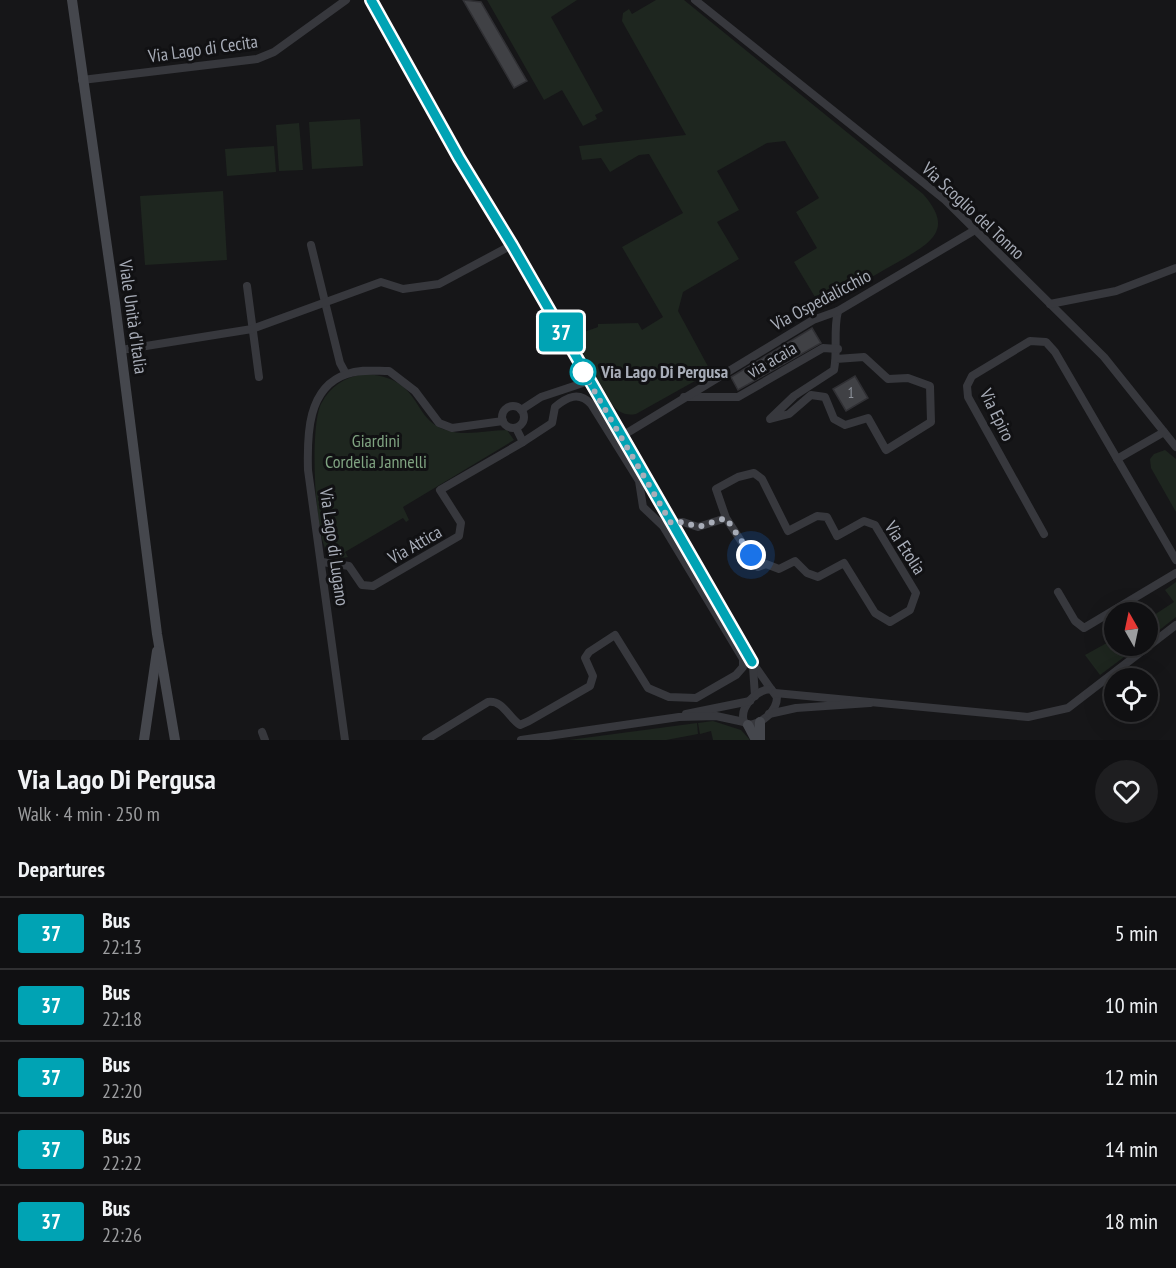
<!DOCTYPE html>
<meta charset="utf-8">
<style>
:root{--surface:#101012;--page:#1e1e20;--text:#f1f3f6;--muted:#9c9d9f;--line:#303032}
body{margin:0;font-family:"PT Sans Narrow",sans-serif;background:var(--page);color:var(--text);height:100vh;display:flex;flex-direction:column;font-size:22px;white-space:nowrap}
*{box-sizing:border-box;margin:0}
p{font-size:20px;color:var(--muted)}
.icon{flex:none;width:33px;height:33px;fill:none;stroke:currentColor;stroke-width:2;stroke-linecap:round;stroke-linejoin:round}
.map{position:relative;height:740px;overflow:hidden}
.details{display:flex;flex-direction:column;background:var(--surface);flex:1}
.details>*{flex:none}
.badge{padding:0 12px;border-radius:4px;font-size:21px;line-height:39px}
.needle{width:39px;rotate:351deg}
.fabs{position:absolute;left:1104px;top:602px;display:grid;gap:12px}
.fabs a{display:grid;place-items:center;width:54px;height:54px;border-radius:50%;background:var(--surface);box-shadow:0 6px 24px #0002,0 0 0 2px var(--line);font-size:30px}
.you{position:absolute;width:30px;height:30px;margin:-15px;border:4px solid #fff;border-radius:50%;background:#1a73e8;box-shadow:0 0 0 9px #1a73e833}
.map>.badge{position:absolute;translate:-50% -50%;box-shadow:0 0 0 3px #fff}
h2{padding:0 18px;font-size:22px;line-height:54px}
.round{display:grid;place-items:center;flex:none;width:63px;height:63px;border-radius:32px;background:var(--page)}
.headline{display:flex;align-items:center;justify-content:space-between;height:102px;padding:0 18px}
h1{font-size:28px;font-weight:700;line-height:45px}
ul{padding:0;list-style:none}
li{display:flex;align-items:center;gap:18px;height:72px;padding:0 18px;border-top:2px solid var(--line)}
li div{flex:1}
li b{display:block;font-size:22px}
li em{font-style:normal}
li .badge{min-width:66px;font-weight:700;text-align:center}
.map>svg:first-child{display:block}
</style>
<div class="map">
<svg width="1176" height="740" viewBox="0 0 1176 740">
<rect width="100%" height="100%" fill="#161618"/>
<g fill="#1e261f">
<polygon points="487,0 577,0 551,17 603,111 595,115 597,119 583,126 562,90 544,100"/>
<path d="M656,0H684L923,194C955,230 931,243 898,262C882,271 866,280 850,290L844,281L815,297L794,262L817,248L796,212L819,198L785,141L767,143L717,171L739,210L717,222L739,259L683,292L678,311L711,372L636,414C624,416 618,412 611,403L573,336L598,327V324L638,323L642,330L663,317L622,247L683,213L649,154L639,155L610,172L601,158L582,160L579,146L686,135L622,21L623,13L629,9L632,14Z"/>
<polygon points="360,119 363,166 312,169 309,122"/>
<polygon points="299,123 303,170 279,171 276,125"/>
<polygon points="274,146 276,172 227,176 225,149"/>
<polygon points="223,191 227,260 145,265 140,196"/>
<path d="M364,374C424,377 410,419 446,430C466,437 487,430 507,430L514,440L403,507L409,520L406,522L403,518L345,552L348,557L336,559C332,557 328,555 326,550C314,528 310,426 321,404C330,386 345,377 364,374Z"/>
<polygon points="1165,450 1176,459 1176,512 1151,468 1150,459 1154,454"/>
<polygon points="1176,582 1176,617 1148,639 1148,619 1174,602 1165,590"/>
<polygon points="1114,639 1114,645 1140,645 1100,675 1085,655"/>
<polygon points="713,721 741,730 750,740 713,740 711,731 700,734 698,723"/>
<polygon points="697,723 698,734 666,740 569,740"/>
</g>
<g fill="#404145" stroke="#303034" stroke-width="1.5">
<polygon points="463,0 481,2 527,81 514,88"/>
<polygon points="812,328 821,343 738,390 731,377"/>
<polygon points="855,376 868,398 846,411 833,389"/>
</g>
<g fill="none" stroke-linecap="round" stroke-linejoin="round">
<g stroke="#37383d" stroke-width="8">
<polyline points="371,0 459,158 512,245 752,662 771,689"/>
<polyline points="695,0 945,200 1104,357 1176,447"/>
<polyline points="82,80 257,59 274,52 346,0"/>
<polyline points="311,245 340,363 346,374"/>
<polyline points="247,286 259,377"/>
<polyline points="1050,304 1116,291 1176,268"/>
<polyline points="121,350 252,329 381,282 403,289 439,284 512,245"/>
<path d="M836,359L864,357L888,379L908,378L930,386L931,422L886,450L868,418L845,425L834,419L825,397L811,395L789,414L770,419L794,396L834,370C838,350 833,331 838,311"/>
<polyline points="684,397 738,397 823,348 838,349"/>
<circle cx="513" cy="417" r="11"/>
<polyline points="521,410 541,397 589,381"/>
<polyline points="622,436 813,320 838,311 975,230"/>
<polyline points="1117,459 1164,432"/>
<polyline points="671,523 683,522 698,527 726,518 758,567 766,564 779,569 795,561 807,573 818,577 844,563 875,613 890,622 910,610 916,593 875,525 864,521 837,536 827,517 817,516 788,531 762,479 754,473 738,477 716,489 726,518"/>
<polyline points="1044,534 968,397 967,386 972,376 1030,341 1046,342 1055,352 1176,560"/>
<polyline points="322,562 349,566 362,585 373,586 459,536 461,523 440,490 523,442 516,428"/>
<polyline points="1058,592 1075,621 1084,628 1176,573"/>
<polyline points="753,667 755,696"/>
<path d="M771,689L777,697C777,711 762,724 748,725L744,722C739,707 756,690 771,689Z"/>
<polyline points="775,693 1028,717 1068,708 1176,625"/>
<polyline points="686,714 750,701"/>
<polyline points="769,714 796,708 870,703"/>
<polyline points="262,732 265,740"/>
<path d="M345,740L308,470C307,436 307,387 347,374C360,369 375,371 389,371L415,391L439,423L452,428L503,421"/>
<path d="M426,740L488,702C503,700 508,717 520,725L529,721L590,686L593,676L585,658L589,652L615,635L648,688L669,697L696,698L736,675L743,667V659L663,526L643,507L639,481L591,404C579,391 567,397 555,407L552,423L523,442"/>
<polyline points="521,740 679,717 716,716 744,722"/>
</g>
<g stroke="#45474d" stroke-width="10">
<polyline points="72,0 115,303 157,634 175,740"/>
<polyline points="748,725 756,740"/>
<polyline points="144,740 157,651"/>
<polyline points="760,740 760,722"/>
</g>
</g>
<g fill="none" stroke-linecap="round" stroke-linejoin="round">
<g stroke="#fff" stroke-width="14">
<polyline id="line" points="371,0 459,158 512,245 752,662"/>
</g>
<use href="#line" stroke="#00a3b4" stroke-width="9"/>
<polyline stroke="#a8adb8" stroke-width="6" stroke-dasharray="0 10.8" points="583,372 578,363 671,523 683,522 698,527 726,518 751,555"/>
</g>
<circle fill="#fff" stroke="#00a3b4" stroke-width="3" cx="583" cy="372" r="12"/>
<g text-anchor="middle" stroke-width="6" stroke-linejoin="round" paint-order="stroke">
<g font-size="15" fill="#8e929b">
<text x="851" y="398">1</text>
</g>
<g font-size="18" fill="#a8adb8" stroke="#111113">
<text transform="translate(203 49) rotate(-8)" y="6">Via Lago di Cecita</text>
<text transform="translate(973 211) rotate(43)" y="6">Via Scoglio del Tonno</text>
<text transform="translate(821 300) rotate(-28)" y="6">Via Ospedalicchio</text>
<text transform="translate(133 317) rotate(82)" y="6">Viale Unità d'Italia</text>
<text transform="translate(772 360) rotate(-30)" y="6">via acaia</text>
<text transform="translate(997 415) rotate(64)" y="6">Via Epiro</text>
<text transform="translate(415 545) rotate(-30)" y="6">Via Attica</text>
<text transform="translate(334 547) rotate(82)" y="6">Via Lago di Lugano</text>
<text transform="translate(905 548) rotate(57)" y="6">Via Etolia</text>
</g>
<g font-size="18" font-weight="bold" fill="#a8adb8" stroke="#111113" text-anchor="start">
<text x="601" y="378">Via Lago Di Pergusa</text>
</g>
<g font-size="18" fill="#7fa381" stroke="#111113">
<text x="376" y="447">Giardini<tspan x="376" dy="21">Cordelia Jannelli</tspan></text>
</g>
</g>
</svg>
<div class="fabs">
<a><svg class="needle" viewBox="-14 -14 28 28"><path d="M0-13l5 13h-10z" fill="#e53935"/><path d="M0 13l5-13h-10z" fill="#9c9d9f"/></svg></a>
<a><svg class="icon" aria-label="locate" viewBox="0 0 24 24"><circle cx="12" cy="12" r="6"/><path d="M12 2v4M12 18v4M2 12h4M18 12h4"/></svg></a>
</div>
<div class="you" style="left:751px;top:555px"></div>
<b class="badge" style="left:561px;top:332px;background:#00a3b4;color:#fff">37</b>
</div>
<section class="details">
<div class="headline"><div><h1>Via Lago Di Pergusa</h1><p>Walk · 4 min · 250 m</p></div><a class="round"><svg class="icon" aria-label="heart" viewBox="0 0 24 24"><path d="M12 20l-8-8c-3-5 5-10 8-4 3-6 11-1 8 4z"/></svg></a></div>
<h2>Departures</h2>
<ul>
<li><span class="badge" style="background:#00a3b4;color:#fff">37</span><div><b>Bus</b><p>22:13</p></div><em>5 min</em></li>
<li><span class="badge" style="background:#00a3b4;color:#fff">37</span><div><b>Bus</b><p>22:18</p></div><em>10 min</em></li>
<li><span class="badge" style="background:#00a3b4;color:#fff">37</span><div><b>Bus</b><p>22:20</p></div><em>12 min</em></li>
<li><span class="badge" style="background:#00a3b4;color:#fff">37</span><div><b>Bus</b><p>22:22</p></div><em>14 min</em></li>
<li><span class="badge" style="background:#00a3b4;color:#fff">37</span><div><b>Bus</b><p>22:26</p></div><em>18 min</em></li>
</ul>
</section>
